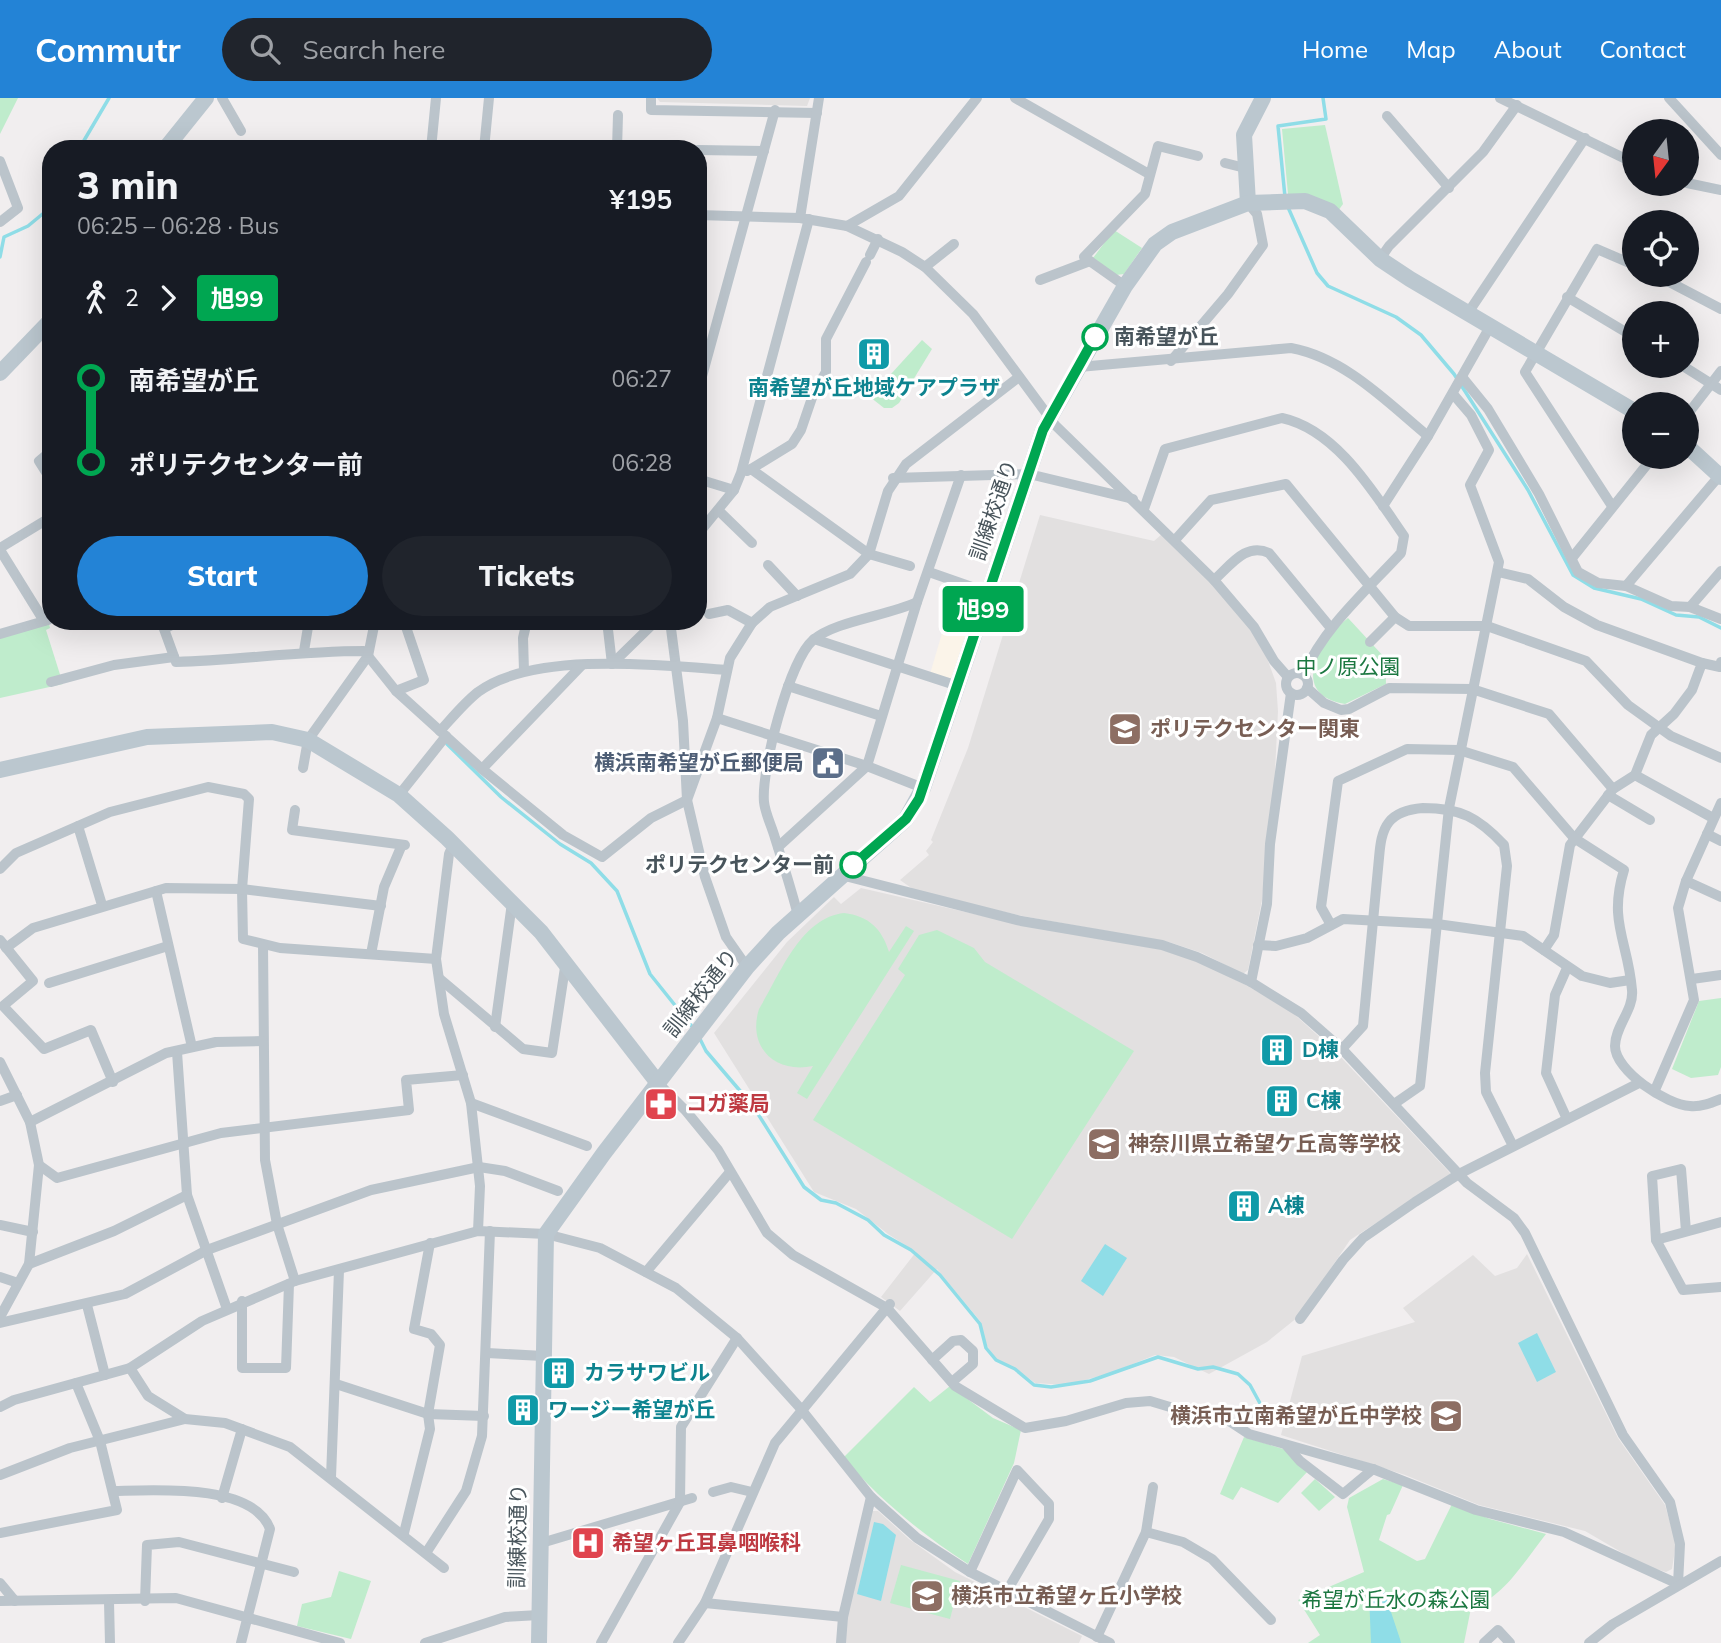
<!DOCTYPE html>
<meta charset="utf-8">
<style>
:root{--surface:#171b24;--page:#20242c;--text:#f1f3f6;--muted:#9ea1a6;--accent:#2383d6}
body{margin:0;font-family:Mulish,"Noto Sans JP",sans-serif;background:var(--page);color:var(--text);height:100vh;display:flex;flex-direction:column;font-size:26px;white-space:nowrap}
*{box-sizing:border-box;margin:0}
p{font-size:23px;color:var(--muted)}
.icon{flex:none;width:38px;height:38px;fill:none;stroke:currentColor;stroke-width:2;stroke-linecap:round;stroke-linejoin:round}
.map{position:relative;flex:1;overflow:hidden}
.details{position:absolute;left:42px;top:42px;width:665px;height:490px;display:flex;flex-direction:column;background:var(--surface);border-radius:28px;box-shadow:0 7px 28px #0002}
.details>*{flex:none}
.badge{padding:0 14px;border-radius:5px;font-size:24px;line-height:46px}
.needle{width:46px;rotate:195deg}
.buttons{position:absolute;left:1622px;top:21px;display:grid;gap:14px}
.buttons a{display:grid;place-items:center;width:77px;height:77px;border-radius:50%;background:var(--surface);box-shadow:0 7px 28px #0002;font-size:35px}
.map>.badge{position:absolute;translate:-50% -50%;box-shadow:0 0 0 4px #fff}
.legs{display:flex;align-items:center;gap:10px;height:77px;padding:0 35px;font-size:23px}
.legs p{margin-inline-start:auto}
.headline{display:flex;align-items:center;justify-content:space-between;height:119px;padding:0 35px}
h1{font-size:38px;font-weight:800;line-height:52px}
.cta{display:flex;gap:14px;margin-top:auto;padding:14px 35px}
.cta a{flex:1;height:80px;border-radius:42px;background:var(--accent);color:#fff;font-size:28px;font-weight:800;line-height:80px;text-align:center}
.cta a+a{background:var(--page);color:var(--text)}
ul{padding:0 35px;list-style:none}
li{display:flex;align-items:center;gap:24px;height:84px;font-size:26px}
li i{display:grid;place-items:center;width:10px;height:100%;margin:0 9px;background:currentColor}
li i::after{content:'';width:18px;height:18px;margin:-9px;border:5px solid;border-radius:50%;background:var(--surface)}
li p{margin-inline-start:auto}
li:first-child i{background:linear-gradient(#0000 50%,currentColor 0)}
li:last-child i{background:linear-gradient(currentColor 50%,#0000 0)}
header{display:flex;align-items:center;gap:42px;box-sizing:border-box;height:98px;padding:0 35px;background:var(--accent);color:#fff}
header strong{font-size:33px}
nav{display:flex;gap:38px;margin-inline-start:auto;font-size:24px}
.search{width:490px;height:63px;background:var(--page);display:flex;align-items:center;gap:18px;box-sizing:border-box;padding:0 24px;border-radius:38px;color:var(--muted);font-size:26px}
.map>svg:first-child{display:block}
</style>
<header>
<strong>Commutr</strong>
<div class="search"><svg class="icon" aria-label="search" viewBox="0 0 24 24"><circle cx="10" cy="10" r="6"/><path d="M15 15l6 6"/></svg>Search here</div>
<nav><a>Home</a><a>Map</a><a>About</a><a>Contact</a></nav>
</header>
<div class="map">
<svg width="1721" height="1545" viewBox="0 0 1721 1545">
<rect width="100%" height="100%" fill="#f1eeef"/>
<polygon fill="#fbf4e9" points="945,525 970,533 955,581 930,576"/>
<g fill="#e2e0e0">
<polygon points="657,0 810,0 807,8 660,4"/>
<polygon points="1040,417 1154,443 1162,436 1212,484 1249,529 1267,560 1276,585 1278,613 1274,694 1262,802 1248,872 1243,876 1202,855 1169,844 1022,818 917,794 900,782 929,757 926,753 933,744 931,742 968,650"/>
<polygon points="861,790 1027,828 1159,851 1200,864 1250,889 1294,916 1336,954 1451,1076 1350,1142 1298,1219 1267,1244 1209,1276 1174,1259 1155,1257 1111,1275 1066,1287 1035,1285 1015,1270 997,1262 987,1248 980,1223 937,1171 900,1213 881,1199 916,1154 888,1136 856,1111 814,1094 714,935 787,844 834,799 841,806"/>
<polygon points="1527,1156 1618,1340 1665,1407 1676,1445 1672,1471 1666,1474 1645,1468 1585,1433 1479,1407 1405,1377 1281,1337 1302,1258 1415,1224 1403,1210 1473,1157 1495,1178 1517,1170"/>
<polygon points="871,1413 878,1413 909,1441 955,1474 1082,1538 1079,1545 843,1545 845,1523"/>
</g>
<g fill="#bfeccc">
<polygon points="0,0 18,0 0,36"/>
<polygon points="1325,27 1343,106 1338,113 1288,96 1282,31"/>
<polygon points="1114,132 1142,150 1124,176 1116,177 1093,160"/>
<polygon points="922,242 932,251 899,305 892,310 884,310 870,299"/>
<path d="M1348,520L1385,560L1386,586L1345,606C1288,597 1319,542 1348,520Z"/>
<polygon points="49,526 50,530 46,532 63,586 0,600 0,539"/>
<path d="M844,815C869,818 882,831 889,854L906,828L914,833L807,1001L797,995L813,968C775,976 747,949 759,911C780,877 800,820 844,815Z"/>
<polygon points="937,832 974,850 985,864 1134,953 1012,1141 813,1022 905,877 898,871 919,837"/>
<polygon points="1721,900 1721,969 1718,977 1691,980 1672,971 1699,903"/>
<path d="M950,1288L993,1320L1021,1332L1014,1365L968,1466C920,1435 881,1402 843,1360L914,1289L930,1304Z"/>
<polygon points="1244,1339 1290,1353 1308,1373 1278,1405 1241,1389 1233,1402 1220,1396"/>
<polygon points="1315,1381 1335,1399 1319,1413 1301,1395"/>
<path d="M1383,1381L1403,1387L1390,1416L1387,1417L1379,1442L1417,1463L1425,1461L1452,1406L1490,1421L1546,1436C1525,1462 1504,1500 1471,1510L1464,1545H1308L1320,1537L1298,1502L1364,1474L1347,1409L1349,1400Z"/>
<polygon points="901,1467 960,1483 950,1521 890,1505"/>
<polygon points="339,1473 371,1483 351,1541 297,1528 302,1506 331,1499"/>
</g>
<g fill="#8fdde7">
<polygon points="1105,1146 1127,1160 1103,1198 1081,1183"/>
<polygon points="1537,1235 1556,1274 1537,1284 1518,1245"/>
<polygon points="874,1424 883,1426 896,1437 881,1503 857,1496"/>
<polygon points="1383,1490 1400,1541 1401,1545 1371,1545 1369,1496"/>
</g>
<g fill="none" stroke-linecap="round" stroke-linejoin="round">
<g stroke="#8fdde7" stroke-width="3.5">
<polyline points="79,51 109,0"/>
<polyline points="1285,99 1278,28 1326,21 1323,0"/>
<polyline points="1287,107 1317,175 1328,188 1396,219 1421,237 1454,276 1528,392 1573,477 1594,490 1641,501 1676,517 1699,519 1721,530"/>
<polyline points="0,159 4,139 28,128 51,109"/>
<polyline points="447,646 501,699 560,746 591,765 617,793 650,876 694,931"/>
<polyline points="700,941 706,953 753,1008 804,1089 821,1102 836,1105 868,1122 884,1137 911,1152 940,1177 980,1226 986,1250 996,1262 1015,1271 1034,1287 1051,1289 1090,1283 1158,1259 1198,1271 1213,1269 1238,1276 1250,1287 1262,1309 1283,1315"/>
</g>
<g stroke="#bbc4cb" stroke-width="10">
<polyline points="222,0 241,33"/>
<polyline points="651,0 651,12 817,15"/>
<polyline points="1015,0 1149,76"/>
<polyline points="1500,0 1634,65"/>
<polyline points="1669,0 1721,57"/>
<polyline points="618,17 617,51 621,51"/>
<polyline points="1387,18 1449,90"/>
<polyline points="387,50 396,51"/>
<polyline points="431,51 436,0"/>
<polyline points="484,51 489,0"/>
<polyline points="698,52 764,53"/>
<polyline points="0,63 18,110 0,124"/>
<polyline points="1225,65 1245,70"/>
<polyline points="1687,85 1721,92"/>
<polyline points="698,117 800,120 847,128 902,154 925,169 973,216 1055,327 1214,482 1254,529 1274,563 1288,579"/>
<polyline points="800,120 819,0"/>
<polyline points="847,128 899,98 977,0"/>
<polyline points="870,157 878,141"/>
<polyline points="1380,161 1389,148 1483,54 1517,7"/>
<polyline points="925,169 954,146"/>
<polyline points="1656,177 1721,211"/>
<polyline points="1040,182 1090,163"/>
<polyline points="1125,188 1084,159 1145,96 1158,48 1198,58"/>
<polyline points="1567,199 1634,239"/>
<polyline points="1468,215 1585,40"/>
<polyline points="1171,263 1228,196 1263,147 1257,116 1248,105"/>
<polyline points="1683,268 1721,292"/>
<path d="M1079,269L1291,250C1345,260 1387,304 1428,338"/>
<polyline points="1462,279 1488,311 1539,396 1578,474 1598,485 1626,488 1671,508 1690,509 1721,521"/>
<polyline points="698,293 775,12"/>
<polyline points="1687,317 1721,273"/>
<polyline points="51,353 39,363 51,382"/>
<polyline points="751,371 792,346 801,332 814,294 826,274 826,241 866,164"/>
<polyline points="747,373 751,371 869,456 910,468"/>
<polyline points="893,380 1029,376 1133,401"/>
<polyline points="698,381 734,392"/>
<polyline points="1383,408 1428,338 1491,227"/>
<polyline points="1612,408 1525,274 1597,151 1634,167"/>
<path d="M1144,411L1165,351L1282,320C1337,332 1374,395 1404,438L1401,455C1365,494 1325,528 1303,577"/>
<polyline points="719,413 752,445"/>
<polyline points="698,436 734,392 741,375 809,121"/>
<polyline points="1175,442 1211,402 1286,386 1395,519 1409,528 1487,528 1586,563 1628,607 1671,638 1721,660"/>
<polyline points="0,450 51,419"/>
<polyline points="0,452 44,523"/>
<polyline points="1572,460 1653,359"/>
<polyline points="768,467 797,498"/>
<polyline points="929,474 989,495"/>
<polyline points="1498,474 1528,481 1564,509 1597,527 1702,565 1692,592 1674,616 1651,637 1635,677 1613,691 1570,747 1554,837 1544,852"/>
<path d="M1214,482C1231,467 1246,444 1269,455L1330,529"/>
<polyline points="1626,488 1720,377"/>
<polyline points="1690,509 1721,473"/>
<polyline points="709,516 728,512 752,525"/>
<path d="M179,523L164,531L176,564C239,562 301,553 364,553L396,593L482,671L563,737L602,759L651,720L687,702L717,620L730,560L752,525L770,509L850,476L869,456L888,393L906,366L1019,279"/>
<polyline points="607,523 612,566"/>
<polyline points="670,523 683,623 687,702 705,779 726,839 747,869"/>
<polyline points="0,536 48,522"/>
<polyline points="814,541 958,588"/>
<polyline points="1370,544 1395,519"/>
<polyline points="304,553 309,523"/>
<polyline points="1702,565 1720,569 1721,564"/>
<polyline points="612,566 656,523"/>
<polyline points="524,573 523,540 527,523"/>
<circle cx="1297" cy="586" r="11"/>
<polyline points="51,584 114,567 174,559"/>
<polyline points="788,588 881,618"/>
<polyline points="1307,590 1324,605 1341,612 1349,611 1389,590 1472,591 1549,616 1613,691"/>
<polyline points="396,593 424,582 404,523"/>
<polyline points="717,620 867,668 923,690"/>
<path d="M440,633C452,620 464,605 478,594C533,553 661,567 727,572"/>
<polyline points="303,670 308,642 368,558 375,523"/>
<polyline points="482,671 582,567"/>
<polyline points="1635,677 1713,720"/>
<polyline points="399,697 446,638"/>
<polyline points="1608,697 1650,722"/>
<polyline points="295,712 292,732 405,747"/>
<polyline points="78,728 102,807"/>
<polyline points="1707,736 1721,743"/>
<polyline points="453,747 449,756 436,861 444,916 471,1005 480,1088 478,1133"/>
<polyline points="778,749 867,668 917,504 961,377"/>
<polyline points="0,771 16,755 110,714 208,689 244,696 249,701 242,791 243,841 280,850 436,861"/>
<polyline points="841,777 1021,823 1162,847 1197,859 1251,884 1301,915 1342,951 1467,1085 1514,1120 1525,1135 1623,1337 1670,1404 1680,1446 1678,1486"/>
<polyline points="1686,783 1721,799"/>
<polyline points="156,793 192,949"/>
<path d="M798,817C791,791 783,765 775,740C772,729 765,715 764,704C761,672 789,563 813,542C835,523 887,518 917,504"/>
<path d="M1331,827L1321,809L1338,683L1407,651L1459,652L1513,669L1574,740L1624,772C1608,824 1628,843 1632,892C1634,912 1615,928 1615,948C1615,973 1667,1007 1690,1008C1701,1009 1711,1005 1721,1001"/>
<polyline points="0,842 33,883 3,908 44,951 91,932 113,984"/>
<polyline points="263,847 265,1062 277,1126 295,1183"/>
<polyline points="1258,847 1276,848 1307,840 1343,821 1437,826 1523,838 1582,878 1610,885 1630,882"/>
<polyline points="6,850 33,830 166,790 242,791 381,808"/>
<polyline points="371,856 384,789 401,749"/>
<polyline points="1567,870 1555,897 1546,975 1567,1021"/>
<polyline points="440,881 523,951 552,955 566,863"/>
<polyline points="1692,881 1721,877"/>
<polyline points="1251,884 1267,806 1270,746 1291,595"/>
<polyline points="49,885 168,848"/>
<polyline points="495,929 512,805"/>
<path d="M1342,951L1363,928L1379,760C1380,749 1381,734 1389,724C1397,714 1411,711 1423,710C1460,710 1478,719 1504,747L1507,768L1485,975L1486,994L1513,1048"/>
<polyline points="177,954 187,1097 227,1211"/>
<polyline points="0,964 30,1024 39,1067 57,1080 221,1035 409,1012 406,982 463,977"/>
<polyline points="658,985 686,1013 718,1052 767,1135 793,1157 887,1210 955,1288 1025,1330 1066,1323 1126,1305 1150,1303 1180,1312 1214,1313 1249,1336 1373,1371 1476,1412 1564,1434 1678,1486"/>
<polyline points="1655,992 1694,902 1678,810 1686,783 1721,705"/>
<polyline points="0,1003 17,997"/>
<polyline points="471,1005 587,1048"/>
<polyline points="1394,1006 1420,988 1449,710 1499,464 1470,387 1489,352 1471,317 1453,296"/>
<polyline points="30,1024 166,955 216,944 263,943"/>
<polyline points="0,1127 33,1134"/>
<polyline points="1686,1133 1681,1071 1652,1078 1656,1142 1683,1192 1721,1189"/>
<polyline points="1656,1142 1721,1124"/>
<polyline points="29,1166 114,1133 187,1097"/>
<polyline points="646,1174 730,1074"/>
<polyline points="0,1179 18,1185"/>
<polyline points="242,1203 242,1270 286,1270 289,1186"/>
<polyline points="87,1207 105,1277"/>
<polyline points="0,1219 29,1166 39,1067"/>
<polyline points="1300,1221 1343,1162 1363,1140 1415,1104 1459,1076 1639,985"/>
<polyline points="0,1225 125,1196 207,1152 371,1092 479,1069 505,1073 558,1093"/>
<polyline points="487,1255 543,1258"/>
<polyline points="932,1262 953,1243 961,1242 973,1253 973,1266 952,1284"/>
<polyline points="130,1270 148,1298 185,1321 225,1325 290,1349 444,1470"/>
<polyline points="336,1286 428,1316 484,1318"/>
<polyline points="0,1309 14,1302 130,1270 202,1223 295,1183 478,1133 546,1136 600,1150 676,1190 737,1240 801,1311 871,1399 917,1440 970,1474 1110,1545"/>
<polyline points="1287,1348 1300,1363 1343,1396 1373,1371"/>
<polyline points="0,1377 70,1350 185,1321"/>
<polyline points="331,1379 339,1172"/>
<path d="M114,1393C155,1392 253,1385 270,1431L241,1545"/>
<polyline points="713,1394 731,1389 752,1394"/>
<polyline points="222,1400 242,1331"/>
<polyline points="1146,1434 1183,1444 1212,1461 1271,1522"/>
<polyline points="0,1435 117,1412 100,1343 76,1285"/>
<polyline points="404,1435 430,1331 428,1316 440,1247 431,1236 414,1231 430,1145"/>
<polyline points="538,1446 692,1400"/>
<polyline points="426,1455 466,1393 482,1338 490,1133"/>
<polyline points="970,1474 1017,1372 1049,1406 1049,1421 1007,1493"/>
<polyline points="0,1485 15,1503"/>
<polyline points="0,1503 176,1500 340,1545"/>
<polyline points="145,1503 147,1447 179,1444 294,1474"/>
<polyline points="109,1504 110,1545"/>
<polyline points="705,1505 843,1519"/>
<polyline points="1097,1539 1146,1434 1153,1389"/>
<polyline points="425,1545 505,1519 539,1517"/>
<polyline points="601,1545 680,1404 681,1329 737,1240"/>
<polyline points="678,1545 705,1505 775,1345 890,1206"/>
<polyline points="841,1545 843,1519 871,1399"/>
<polyline points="1484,1545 1498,1532 1510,1545"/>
<polyline points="1589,1545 1613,1526 1721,1463"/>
</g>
<g stroke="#bbc7cf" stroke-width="16">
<polyline points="165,51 206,0"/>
<polyline points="1248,105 1244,37 1263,0"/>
<polyline points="0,275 51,222"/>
<polyline points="1687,348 1721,379"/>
<polyline points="0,672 147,639 272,634 308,642 399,697 447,740 541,834 658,985"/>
<polyline points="539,1545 546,1136 604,1055 747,869 778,835 906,721 923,690 1043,332 1125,188 1155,146 1172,134 1248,105 1305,103 1330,113 1380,161 1410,181 1634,313"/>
</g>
</g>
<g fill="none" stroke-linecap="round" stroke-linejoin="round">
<g stroke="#fff" stroke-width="16">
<polyline id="line-1" points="853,767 906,721 919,701 1043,332 1095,239"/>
</g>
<use href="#line-1" stroke="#00a651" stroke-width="10"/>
</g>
<defs>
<g id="building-square" transform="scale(1.75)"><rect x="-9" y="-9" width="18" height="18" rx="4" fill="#0f9aa8" stroke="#fff"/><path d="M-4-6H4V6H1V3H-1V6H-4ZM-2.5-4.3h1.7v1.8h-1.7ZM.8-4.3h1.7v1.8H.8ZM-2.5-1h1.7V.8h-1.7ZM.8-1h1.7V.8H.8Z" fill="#fff"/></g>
<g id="school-square" transform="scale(1.75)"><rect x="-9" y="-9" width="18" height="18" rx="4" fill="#8d6e63" stroke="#fff"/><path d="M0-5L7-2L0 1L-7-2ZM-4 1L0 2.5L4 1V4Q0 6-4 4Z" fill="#fff"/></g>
<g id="civic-square" transform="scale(1.75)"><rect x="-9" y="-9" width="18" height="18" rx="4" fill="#5c6f8a" stroke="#fff"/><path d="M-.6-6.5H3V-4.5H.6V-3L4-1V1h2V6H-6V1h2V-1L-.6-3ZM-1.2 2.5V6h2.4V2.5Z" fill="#fff"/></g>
<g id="pharmacy-square" transform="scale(1.75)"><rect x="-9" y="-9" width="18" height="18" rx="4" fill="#e0444e" stroke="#fff"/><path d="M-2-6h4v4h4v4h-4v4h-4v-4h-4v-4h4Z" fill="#fff"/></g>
<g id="hospital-square" transform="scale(1.75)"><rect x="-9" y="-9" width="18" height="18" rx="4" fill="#e0444e" stroke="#fff"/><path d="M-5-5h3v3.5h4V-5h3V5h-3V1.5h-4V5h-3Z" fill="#fff"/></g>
</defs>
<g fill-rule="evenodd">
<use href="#building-square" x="874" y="256"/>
<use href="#school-square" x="1125" y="631"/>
<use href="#civic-square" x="828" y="665"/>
<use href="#building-square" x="1277" y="952"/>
<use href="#building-square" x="1282" y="1003"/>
<use href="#pharmacy-square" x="661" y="1006"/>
<use href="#school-square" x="1104" y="1046"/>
<use href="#building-square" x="1244" y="1108"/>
<use href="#building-square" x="559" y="1275"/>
<use href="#building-square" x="523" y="1312"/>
<use href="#school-square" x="1446" y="1318"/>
<use href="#hospital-square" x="588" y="1445"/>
<use href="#school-square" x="927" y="1498"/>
</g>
<g fill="#fff" stroke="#00a651" stroke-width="3.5">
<circle cx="1095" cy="239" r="12"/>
<circle cx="853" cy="767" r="12"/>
</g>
<g text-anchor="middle" stroke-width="6" stroke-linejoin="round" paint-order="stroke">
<g font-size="21" font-weight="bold" fill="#48545b" stroke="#fff" text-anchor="start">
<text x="1114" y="246">南希望が丘</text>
<text x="834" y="774" text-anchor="end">ポリテクセンター前</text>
</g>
<g font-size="21" font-weight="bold" fill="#0d838f" stroke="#fff" text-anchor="start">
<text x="874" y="297" text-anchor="middle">南希望が丘地域ケアプラザ</text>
<text x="1302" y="959">D棟</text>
<text x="1306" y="1010">C棟</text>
<text x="1268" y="1115">A棟</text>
<text x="584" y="1282">カラサワビル</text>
<text x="548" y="1319">ワージー希望が丘</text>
</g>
<g font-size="21" fill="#48545b" stroke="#fff">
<text transform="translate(994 412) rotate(-71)" y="7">訓練校通り</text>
<text transform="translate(701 895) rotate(-52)" y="7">訓練校通り</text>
<text transform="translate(518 1438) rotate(-89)" y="7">訓練校通り</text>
</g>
<g font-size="21" fill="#1c7841" stroke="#fff">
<text x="1348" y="576">中ノ原公園</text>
<text x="1396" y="1509">希望が丘水の森公園</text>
</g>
<g font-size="21" font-weight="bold" fill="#785e54" stroke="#fff" text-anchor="start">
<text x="1150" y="638">ポリテクセンター関東</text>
<text x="1128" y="1053">神奈川県立希望ケ丘高等学校</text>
<text x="1422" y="1325" text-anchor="end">横浜市立南希望が丘中学校</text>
<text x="951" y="1505">横浜市立希望ヶ丘小学校</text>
</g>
<g font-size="21" font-weight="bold" fill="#4e5e75" stroke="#fff" text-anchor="end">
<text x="804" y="672">横浜南希望が丘郵便局</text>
</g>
<g font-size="21" font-weight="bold" fill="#be3a42" stroke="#fff" text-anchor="start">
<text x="686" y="1013">コガ薬局</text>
<text x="612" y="1452">希望ヶ丘耳鼻咽喉科</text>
</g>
</g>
</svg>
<div class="buttons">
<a><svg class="needle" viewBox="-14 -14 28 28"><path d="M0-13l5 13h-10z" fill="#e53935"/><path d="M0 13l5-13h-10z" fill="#9ea1a6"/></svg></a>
<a><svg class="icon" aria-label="locate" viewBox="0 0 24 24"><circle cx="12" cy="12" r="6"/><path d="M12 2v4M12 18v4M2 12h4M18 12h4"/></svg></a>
<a>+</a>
<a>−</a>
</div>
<b class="badge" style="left:983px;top:511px;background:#00a651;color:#fff">旭99</b>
<section class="details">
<div class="headline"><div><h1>3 min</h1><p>06:25 – 06:28 · Bus</p></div><b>¥195</b></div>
<div class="legs"><svg class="icon" aria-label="walk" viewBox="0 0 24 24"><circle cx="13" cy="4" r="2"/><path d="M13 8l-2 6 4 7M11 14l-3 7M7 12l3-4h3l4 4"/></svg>2<svg class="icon" aria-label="forward" viewBox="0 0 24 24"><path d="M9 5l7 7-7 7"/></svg><b class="badge" style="background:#00a651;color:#fff">旭99</b></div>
<ul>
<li><i style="color:#00a651"></i><b>南希望が丘</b><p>06:27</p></li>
<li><i style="color:#00a651"></i><b>ポリテクセンター前</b><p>06:28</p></li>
</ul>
<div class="cta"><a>Start</a><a>Tickets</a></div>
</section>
</div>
